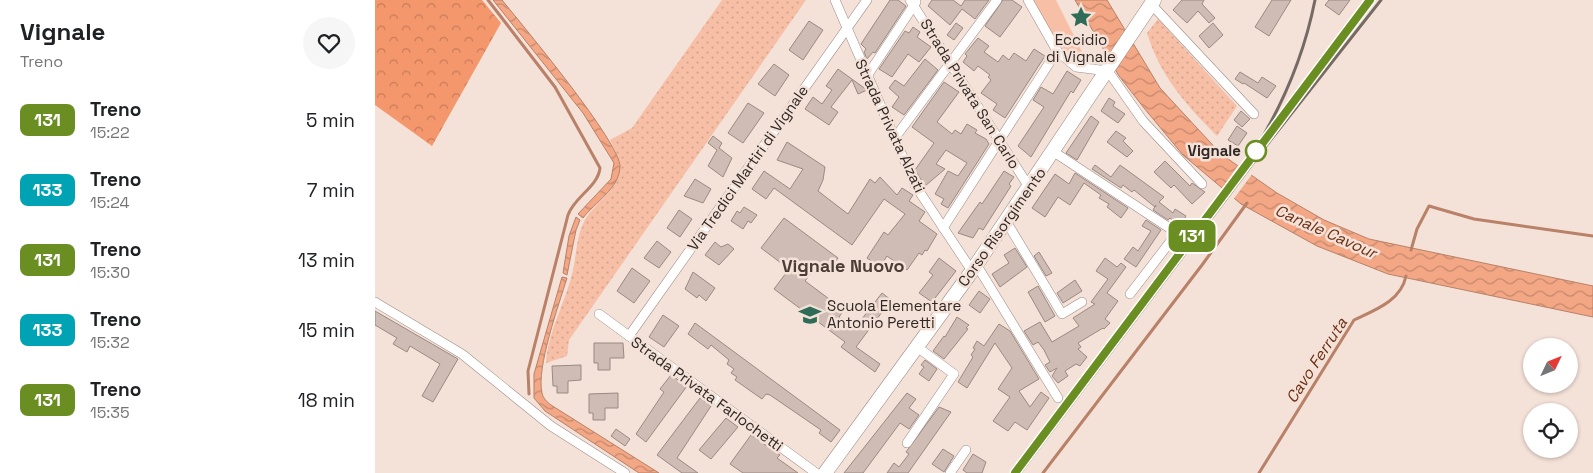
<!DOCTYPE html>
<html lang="it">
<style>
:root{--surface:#fff;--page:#f6f6f6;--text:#202124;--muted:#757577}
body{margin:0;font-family:"Space Grotesk",sans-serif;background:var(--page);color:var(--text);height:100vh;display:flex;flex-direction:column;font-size:19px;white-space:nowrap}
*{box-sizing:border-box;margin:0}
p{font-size:16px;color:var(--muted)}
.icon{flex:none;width:28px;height:28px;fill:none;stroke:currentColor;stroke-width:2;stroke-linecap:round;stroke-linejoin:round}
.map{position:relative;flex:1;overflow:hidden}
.panel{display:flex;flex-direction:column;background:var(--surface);width:375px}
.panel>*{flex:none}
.badge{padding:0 10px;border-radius:8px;font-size:18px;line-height:32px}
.needle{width:32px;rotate:47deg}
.buttons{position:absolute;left:1148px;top:338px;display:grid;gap:10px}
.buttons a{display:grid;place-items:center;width:55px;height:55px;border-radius:50%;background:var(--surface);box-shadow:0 1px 4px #0004;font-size:25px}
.map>.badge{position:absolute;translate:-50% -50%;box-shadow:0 0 0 2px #fff}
.round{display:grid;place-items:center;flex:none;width:52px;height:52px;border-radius:26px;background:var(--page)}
.summary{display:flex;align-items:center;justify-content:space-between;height:85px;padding:0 20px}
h1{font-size:24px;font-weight:800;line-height:38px}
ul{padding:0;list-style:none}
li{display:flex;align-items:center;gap:15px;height:70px;padding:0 20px}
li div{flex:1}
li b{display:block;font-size:19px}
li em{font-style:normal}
li .badge{min-width:55px;font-weight:700;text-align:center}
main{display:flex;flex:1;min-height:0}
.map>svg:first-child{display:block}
</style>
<main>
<section class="panel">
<div class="summary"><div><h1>Vignale</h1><p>Treno</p></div><a class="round"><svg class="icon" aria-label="heart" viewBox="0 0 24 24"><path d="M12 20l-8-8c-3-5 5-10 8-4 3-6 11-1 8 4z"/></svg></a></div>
<ul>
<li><span class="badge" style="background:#6b8e23;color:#fff">131</span><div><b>Treno</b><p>15:22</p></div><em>5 min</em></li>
<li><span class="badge" style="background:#00a3b4;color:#fff">133</span><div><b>Treno</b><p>15:24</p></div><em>7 min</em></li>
<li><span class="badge" style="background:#6b8e23;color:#fff">131</span><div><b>Treno</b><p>15:30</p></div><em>13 min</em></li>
<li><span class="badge" style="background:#00a3b4;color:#fff">133</span><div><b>Treno</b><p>15:32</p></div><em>15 min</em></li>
<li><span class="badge" style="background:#6b8e23;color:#fff">131</span><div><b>Treno</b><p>15:35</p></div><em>18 min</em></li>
</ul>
</section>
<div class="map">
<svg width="1218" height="473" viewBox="0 0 1218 473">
<defs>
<pattern id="forest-crowns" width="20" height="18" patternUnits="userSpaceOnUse" patternTransform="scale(1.25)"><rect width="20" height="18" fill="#f5976c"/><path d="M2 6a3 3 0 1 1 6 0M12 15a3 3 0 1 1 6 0" fill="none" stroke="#c77b59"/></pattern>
<pattern id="park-dots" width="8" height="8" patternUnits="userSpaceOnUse" patternTransform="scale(1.25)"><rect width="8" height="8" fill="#f7bfa6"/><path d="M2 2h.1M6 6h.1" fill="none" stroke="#d4a48f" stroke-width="1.8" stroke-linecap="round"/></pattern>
<pattern id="water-waves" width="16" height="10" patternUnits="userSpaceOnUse" patternTransform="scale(1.25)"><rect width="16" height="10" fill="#f3a785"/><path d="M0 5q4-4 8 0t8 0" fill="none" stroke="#c5886d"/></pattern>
</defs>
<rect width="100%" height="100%" fill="#f4e1d8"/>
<polygon fill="#f7bfa6" points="657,0 681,0 707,52 702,60 685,49"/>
<polygon fill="url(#forest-crowns)" points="0,0 107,0 126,23 57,146 0,105"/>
<g fill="url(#park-dots)">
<path d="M347,0H431L194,340L192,356L171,363C173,333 188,307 196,278C202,259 200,240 209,222C217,205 238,195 243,176C247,162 241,152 235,140L257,128Z"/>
<path d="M783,19L862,106L842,136C811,105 785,76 772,33Z"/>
</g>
<g fill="url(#water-waves)" stroke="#b88168">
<path d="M118,0H127C148,26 246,143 245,167C244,189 220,202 208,218L203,214L236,179L239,163L208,113Z"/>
<polygon points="700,0 732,0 785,88 846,154 902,193 949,220 994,239 1218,286 1218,317 1013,274 942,246 866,204 808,155 769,108 744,76"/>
<polygon points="201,217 205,220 201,230 192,275 188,273 194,236"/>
<path d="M187,277L192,278C184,304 161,368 167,393C168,398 172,402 176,405L284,473H264L170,411L159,398V374Z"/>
</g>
<polygon fill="#f4e1d8" points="864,164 878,173 858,200 846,190"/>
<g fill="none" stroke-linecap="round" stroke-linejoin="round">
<g stroke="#b88168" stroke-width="3">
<path d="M113,0L180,87L225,168C223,187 199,197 193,215L153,371L154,394"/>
<polyline points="1036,250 1042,229 1054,206 1099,219 1218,236"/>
<polyline points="668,473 827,265 872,203"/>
<path d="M884,473L979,320C1000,310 1026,301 1031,276"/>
</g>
</g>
<g fill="#cfbcb4" stroke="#9b8982">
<polygon points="515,0 523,0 531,6 500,53 498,52 492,59 489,52 491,49 486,44"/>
<polygon points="557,0 578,0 586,6 590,0 614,0 600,19 587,9 575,25 553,6"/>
<polygon points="628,0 637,0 647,7 625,37 610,26"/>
<polygon points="807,0 829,0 827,4 840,18 834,23 823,11 812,23 798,10"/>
<polygon points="897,0 916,0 894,36 880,27"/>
<polygon points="954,0 975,0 964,15 950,5"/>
<polygon points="434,21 448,30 428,60 414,50"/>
<polygon points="581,23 588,28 579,40 572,35"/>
<polygon points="838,23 848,35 834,48 824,36"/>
<polygon points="538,27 545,32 542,37 556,47 544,62 533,54 517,77 504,69 530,31 534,33"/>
<polygon points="603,38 614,46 609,52 623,62 628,55 634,60 639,53 651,61 659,49 670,56 630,118 618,110 622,104 606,93 616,80 613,77 615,75 603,66 599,71 588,62 592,56 590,54"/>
<polygon points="550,59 563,70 529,115 517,107 524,97 514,88 520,80 529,86"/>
<polygon points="399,64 414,75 400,96 383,84"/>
<polygon points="463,69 492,90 483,94 477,80 456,107 463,112 454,125 430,109 438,97 447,104 457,90 451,86"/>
<polygon points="692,71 706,80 698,93 696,91 656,157 643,146 669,107 658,100 666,87 678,94"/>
<polygon points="865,72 883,83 887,77 901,86 892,98 869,83 868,84 860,79"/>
<polygon points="569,82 584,92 562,122 577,134 580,130 586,134 592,124 602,130 600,133 611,139 614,144 573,208 566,204 569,199 560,194 573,171 583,176 592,163 571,150 561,164 570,169 550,186 540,170 559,143 537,127"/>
<polygon points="734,98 740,102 738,106 750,114 743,123 726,111"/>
<polygon points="373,103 389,113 368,143 353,133"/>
<polygon points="866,111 875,119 867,127 859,120"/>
<polygon points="716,116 724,122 702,160 691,153"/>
<polygon points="862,126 872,133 863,146 853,140"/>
<polygon points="741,131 751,138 748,141 758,151 752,157 732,142"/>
<polygon points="338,136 347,143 344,148 357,158 348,177 333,166 342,150 333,143"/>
<polygon points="412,142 450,167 448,180 443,191 473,214 495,179 500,183 505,177 522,195 527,188 538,195 534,201 550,212 544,221 562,234 552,251 550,250 547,255 544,253 532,270 512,256 505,267 492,258 509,232 513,235 530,214 509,199 477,245 399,188 391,199 377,189 389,171 415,189 428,169 402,160"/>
<polygon points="790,161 815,186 817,183 830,192 817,204 799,185 796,188 779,172"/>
<polygon points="720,165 736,177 745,165 789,197 784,202 798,213 800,209 811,216 805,226 795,218 793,220 778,210 781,205 780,207 759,190 757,192 748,185 746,188 717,169"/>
<polygon points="629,171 639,177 634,184 636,186 608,230 604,228 598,238 583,233 605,202 607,204"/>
<polygon points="700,173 753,208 746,218 732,207 734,204 724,198 726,195 709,183 695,205 683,197 670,217 657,208 680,174 694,184"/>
<polygon points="320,179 336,189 328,203 309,196"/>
<polygon points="369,207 382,215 376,223 373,221 368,229 356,221 362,211 365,213"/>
<polygon points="304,210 317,219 305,237 292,228"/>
<polygon points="409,218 463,258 455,269 450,266 445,273 439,269 430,281 469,310 464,317 479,329 507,293 516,300 481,347 505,364 500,372 466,347 470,342 399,289 414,269 386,248"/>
<polygon points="771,220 786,230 761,267 749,259 758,247 763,251 776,231 767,226"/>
<polygon points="282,241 296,252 284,268 269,258"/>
<polygon points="340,242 346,247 353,244 359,249 344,265 330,255"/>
<polygon points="640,248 652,267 625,287 617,274 634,263 629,255"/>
<polygon points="664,252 677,273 671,276 659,256"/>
<polygon points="564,258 581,271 557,302 544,293 558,275 554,272"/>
<polygon points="730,258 742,267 746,263 751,267 732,293 743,301 730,319 735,323 729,329 728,328 703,343 706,347 703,349 712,357 705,366 701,364 690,371 693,376 683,383 677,376 682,368 675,372 670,365 675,362 669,350 663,342 658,345 649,331 665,322 677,342 704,326 698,318 720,304 716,302 733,279 721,271"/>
<polygon points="257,268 275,281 259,303 242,291"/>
<polygon points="318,272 340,288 331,301 324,295 322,298 310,289"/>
<polygon points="700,280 707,291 688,303 682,293"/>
<polygon points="663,286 680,316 670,322 653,292"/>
<polygon points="604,291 615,299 605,313 594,305"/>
<polygon points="0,311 83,359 58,402 47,396 65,364 35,346 32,352 18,344 22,338 0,325"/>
<polygon points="288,315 304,326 289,347 274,337"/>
<polygon points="582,317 594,325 591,328 593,329 569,359 558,351 569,336 570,337"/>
<polygon points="320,323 465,430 456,442 444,433 446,430 395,395 391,394 387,399 360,380 362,377 356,373 359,369 352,364 354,360 336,345 333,349 313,334"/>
<polygon points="624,324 635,331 664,379 644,391 655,407 666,392 674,398 652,430 640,422 633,431 618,421 635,397 623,389 637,368 620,343 592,388 583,382 598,357 596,355 600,349 598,348 602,341 609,346"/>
<polygon points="219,343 248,343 249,358 235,358 235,370 223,370 223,363 219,363"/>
<polygon points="550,360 562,369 554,381 544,374 549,367 546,365"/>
<polygon points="206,365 206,380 193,381 193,393 182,393 182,386 178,386 177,366"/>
<polygon points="296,375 312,386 271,442 261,434 289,392 285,389"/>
<polygon points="243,393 243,408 230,408 230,420 218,420 218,413 214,413 214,394"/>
<polygon points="532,393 541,399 534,408 544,415 534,429 525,423 488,473 469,473"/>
<polygon points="325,398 336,406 302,458 323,473 307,473 282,455"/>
<polygon points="564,407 576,412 533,473 512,473 519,463 524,467 534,454 531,452"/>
<polygon points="351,418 363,427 336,459 324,450"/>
<polygon points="241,429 255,439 250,446 236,436"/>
<polygon points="376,435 405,455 402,458 423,473 368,473 355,464"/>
<polygon points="568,449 579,456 569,472 557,464"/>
<polygon points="598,454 611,462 607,473 592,473 588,470"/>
</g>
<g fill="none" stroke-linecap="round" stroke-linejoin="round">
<g stroke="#9e8c84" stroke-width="10">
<g id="street">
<polyline points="460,0 540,185 597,271"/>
<polyline points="535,0 654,187"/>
<polyline points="653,0 682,51 701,67 733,71 768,121 827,184"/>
<polyline points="776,4 879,114"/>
<polyline points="492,76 541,2"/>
<polyline points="519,139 622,0"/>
<polyline points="679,152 802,233 755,294"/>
<polyline points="631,221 687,314 707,302"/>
<polyline points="568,228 682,51"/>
<polyline points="601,264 683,398"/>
<polyline points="0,302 87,354 176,426 250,473"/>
<polyline points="224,314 441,473"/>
<polyline points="254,336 492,0"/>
<polyline points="532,443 579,374 542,347"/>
<polyline points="575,473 591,450"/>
</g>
</g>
<g stroke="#9e8c84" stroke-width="15">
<polyline id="primary" points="450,473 597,271 779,0"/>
</g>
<use href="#street" stroke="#fff" stroke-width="9"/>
<use href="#primary" stroke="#fff" stroke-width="14"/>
<g stroke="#766a65" stroke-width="3">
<polyline points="970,33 995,0"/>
<path d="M878,153C908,105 929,56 940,0"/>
<polyline points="645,473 887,151 1006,0"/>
</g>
</g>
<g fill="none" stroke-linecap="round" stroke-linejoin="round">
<g stroke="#fff" stroke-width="11">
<polyline id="line" points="640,473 995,0"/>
</g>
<use href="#line" stroke="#6b8e23" stroke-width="8"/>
</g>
<defs>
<g id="sight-bare" transform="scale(1.725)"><path d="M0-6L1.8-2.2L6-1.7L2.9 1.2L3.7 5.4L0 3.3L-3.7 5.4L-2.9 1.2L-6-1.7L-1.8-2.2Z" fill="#2f6c58" stroke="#f4e1d8" stroke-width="2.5" paint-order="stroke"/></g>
<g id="school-bare" transform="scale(1.725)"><path d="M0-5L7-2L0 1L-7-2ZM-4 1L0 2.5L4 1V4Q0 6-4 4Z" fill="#2f6c58" stroke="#f4e1d8" stroke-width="2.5" paint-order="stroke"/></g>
</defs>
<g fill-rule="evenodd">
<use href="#sight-bare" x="706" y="17"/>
<use href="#school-bare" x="435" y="315"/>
</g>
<circle fill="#fff" stroke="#6b8e23" stroke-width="2.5" cx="881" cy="151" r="10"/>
<g text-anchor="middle" stroke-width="5" stroke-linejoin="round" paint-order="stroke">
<g font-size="15" fill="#2e2724" stroke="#f4e1d8">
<text x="706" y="45">Eccidio<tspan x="706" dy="17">di Vignale</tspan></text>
<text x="452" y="311" text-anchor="start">Scuola Elementare<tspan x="452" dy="17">Antonio Peretti</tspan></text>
</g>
<g font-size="15" fill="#2e2724" stroke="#f4e1d8">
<text transform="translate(595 94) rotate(58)" y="5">Strada Privata San Carlo</text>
<text transform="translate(515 126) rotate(65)" y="5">Strada Privata Alzati</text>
<text transform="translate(373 168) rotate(-55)" y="5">Via Tredici Martiri di Vignale</text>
<text transform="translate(627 227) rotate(-55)" y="5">Corso Risorgimento</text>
<text transform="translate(332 394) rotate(36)" y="5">Strada Privata Farlochetti</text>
</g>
<g font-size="15" font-weight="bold" fill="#2e2724" stroke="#f4e1d8" text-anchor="end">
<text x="866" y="156">Vignale</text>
</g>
<g font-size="16" font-style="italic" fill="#6d3214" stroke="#f4e1d8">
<text transform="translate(951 231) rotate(24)" y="6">Canale Cavour</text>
<text transform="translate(941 360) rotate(-57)" y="6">Cavo Ferruta</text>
</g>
<g font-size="18" font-weight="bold" fill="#4b3c35" stroke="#f4e1d8">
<text x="468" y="272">Vignale Nuovo</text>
</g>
</g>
</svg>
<div class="buttons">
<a><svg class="needle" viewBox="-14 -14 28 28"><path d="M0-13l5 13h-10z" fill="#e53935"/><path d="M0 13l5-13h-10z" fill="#757577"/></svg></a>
<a><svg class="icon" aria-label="locate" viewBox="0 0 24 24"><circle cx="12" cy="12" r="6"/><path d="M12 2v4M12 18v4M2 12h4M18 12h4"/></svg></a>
</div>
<b class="badge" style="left:817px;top:236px;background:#6b8e23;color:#fff">131</b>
</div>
</main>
